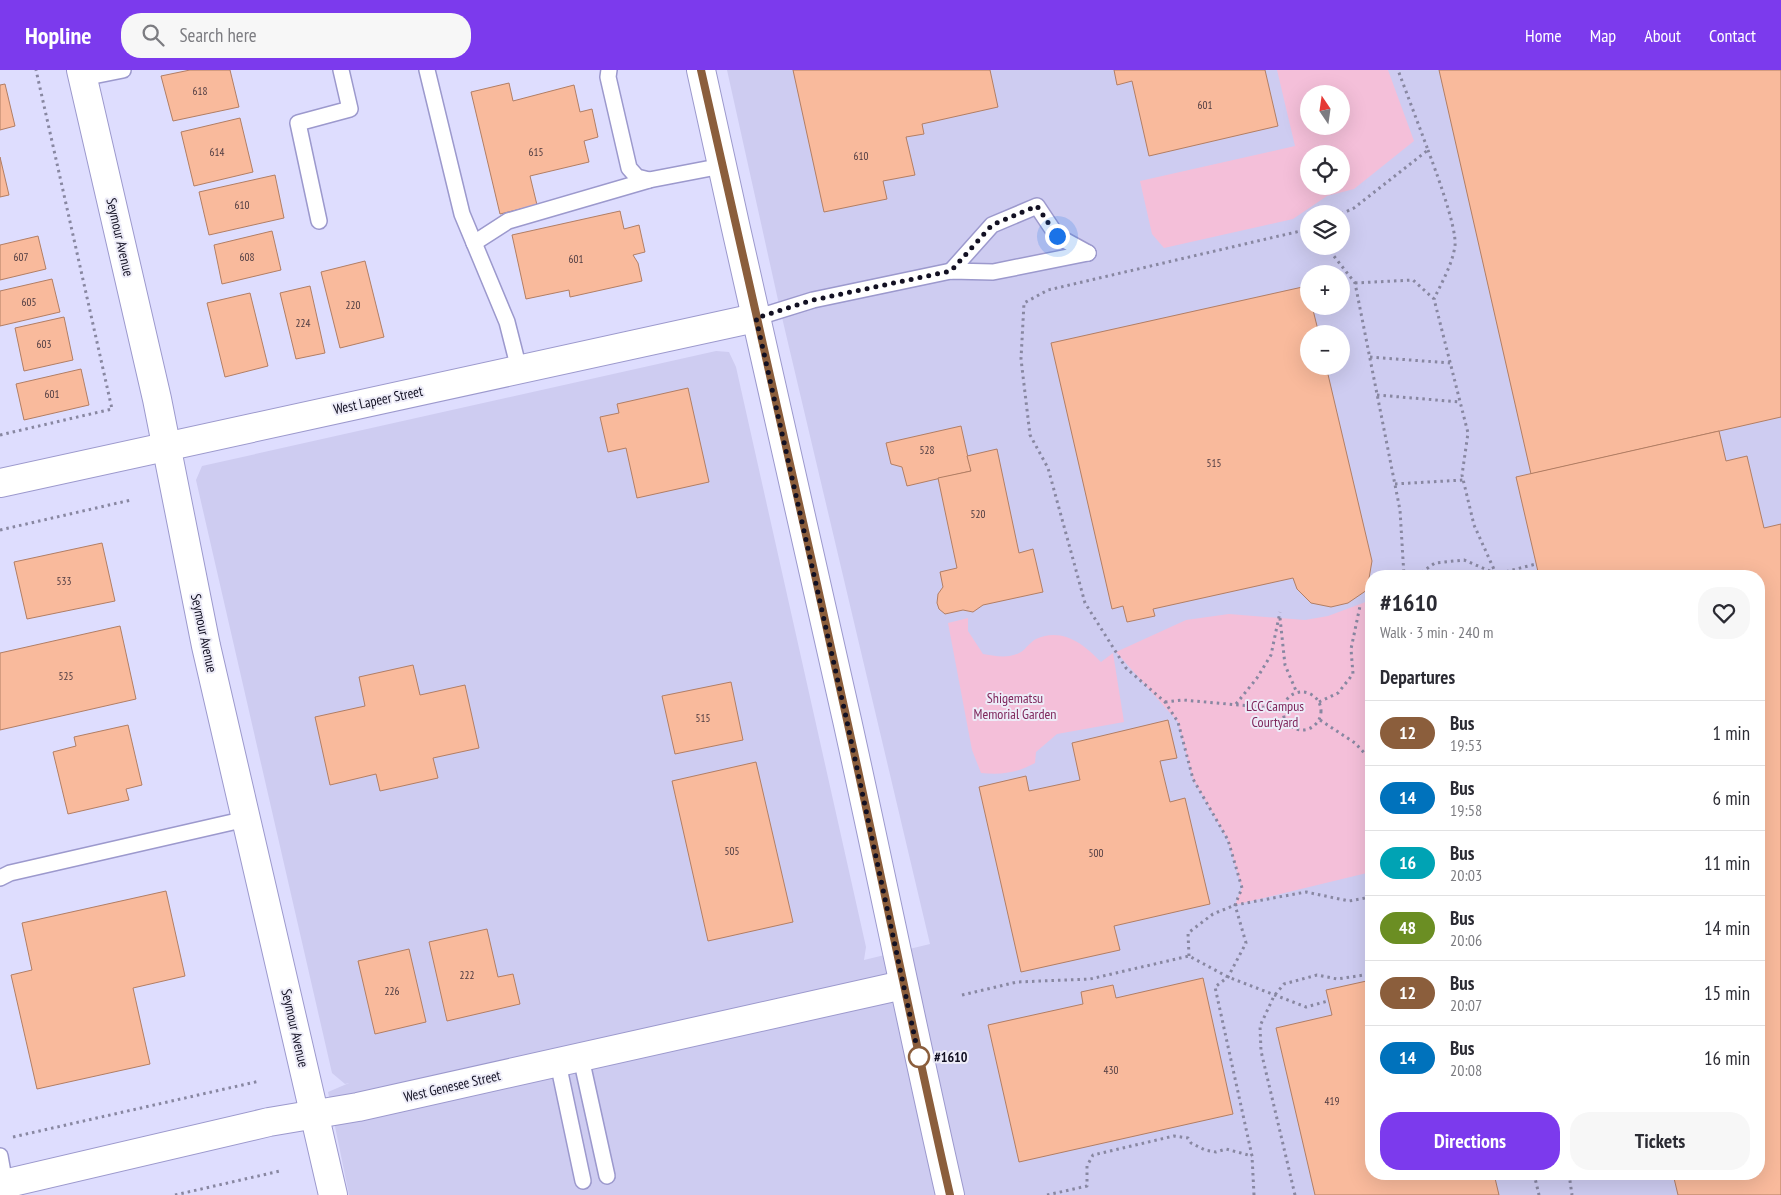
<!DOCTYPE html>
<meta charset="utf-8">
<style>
:root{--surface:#fff;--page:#f7f7f7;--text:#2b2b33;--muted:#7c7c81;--line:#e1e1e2;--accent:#7c3aed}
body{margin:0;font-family:"PT Sans Narrow",sans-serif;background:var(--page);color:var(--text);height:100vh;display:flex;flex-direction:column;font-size:19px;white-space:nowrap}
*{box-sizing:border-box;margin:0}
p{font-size:16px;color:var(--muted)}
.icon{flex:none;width:28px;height:28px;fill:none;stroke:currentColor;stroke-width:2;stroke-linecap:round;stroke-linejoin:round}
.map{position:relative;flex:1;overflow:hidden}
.side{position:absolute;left:1365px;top:500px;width:400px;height:610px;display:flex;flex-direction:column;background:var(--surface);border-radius:20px;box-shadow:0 5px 20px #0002}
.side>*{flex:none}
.badge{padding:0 10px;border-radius:16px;font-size:18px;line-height:32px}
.needle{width:32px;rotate:347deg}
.tools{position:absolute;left:1300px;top:15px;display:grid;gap:10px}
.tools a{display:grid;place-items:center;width:50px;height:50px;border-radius:50%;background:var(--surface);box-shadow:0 5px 20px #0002;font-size:25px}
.you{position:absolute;width:25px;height:25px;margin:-12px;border:4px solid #fff;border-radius:50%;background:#1a73e8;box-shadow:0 0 0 8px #1a73e833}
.map>.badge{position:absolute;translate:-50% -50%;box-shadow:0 0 0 2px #fff}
h2{padding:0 15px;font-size:19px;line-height:45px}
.round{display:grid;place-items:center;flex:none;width:52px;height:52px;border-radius:20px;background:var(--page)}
.headline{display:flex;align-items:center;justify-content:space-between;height:85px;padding:0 15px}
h1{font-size:24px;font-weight:700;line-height:38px}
.button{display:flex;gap:10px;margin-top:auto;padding:10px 15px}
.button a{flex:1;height:58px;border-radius:20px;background:var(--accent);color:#fff;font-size:20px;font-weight:700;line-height:58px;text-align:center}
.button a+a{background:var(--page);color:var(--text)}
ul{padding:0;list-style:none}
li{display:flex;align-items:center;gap:15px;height:65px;padding:0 15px;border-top:1px solid var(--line)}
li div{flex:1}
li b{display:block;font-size:19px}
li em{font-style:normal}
li .badge{min-width:55px;font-weight:700;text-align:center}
header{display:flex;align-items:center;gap:30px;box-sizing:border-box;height:70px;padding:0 25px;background:var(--accent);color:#fff}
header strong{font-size:24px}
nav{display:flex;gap:28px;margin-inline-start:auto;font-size:18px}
.search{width:350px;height:45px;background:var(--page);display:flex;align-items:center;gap:12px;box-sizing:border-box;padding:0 18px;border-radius:20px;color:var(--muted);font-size:19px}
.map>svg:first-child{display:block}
</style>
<header>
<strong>Hopline</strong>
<div class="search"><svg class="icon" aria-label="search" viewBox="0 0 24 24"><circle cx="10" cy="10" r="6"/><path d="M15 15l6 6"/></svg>Search here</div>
<nav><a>Home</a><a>Map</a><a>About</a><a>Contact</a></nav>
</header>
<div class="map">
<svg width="1781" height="1125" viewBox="0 0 1781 1125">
<rect width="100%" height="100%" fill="#deddfe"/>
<path fill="#ceccf1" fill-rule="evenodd" d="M727,0H1781V1125H349L328,1022L349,1013L345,1014L332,1003L196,410L202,396L716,281L729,282L736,297L866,877L864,890L930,874L780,239ZM1309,24H1341V56H1309ZM1309,84H1341V116H1309ZM1309,144H1341V176H1309ZM1309,204H1341V236H1309ZM1309,264H1341V296H1309ZM1371,506H1759V1104H1371Z"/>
<g fill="#f4bfd9" fill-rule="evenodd">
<path d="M1277,0H1388L1414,71L1354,119L1327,126L1293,149L1164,178L1152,164L1140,111L1295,76ZM1309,24H1341V56H1309ZM1309,84H1341V116H1309Z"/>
<polygon points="1371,530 1371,802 1235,835 1242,818 1228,770 1193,709 1178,652 1116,582 1186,550 1229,544 1305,550 1328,546"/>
<path d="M968,548V561L983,584C994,586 1010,589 1021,582C1026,579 1030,572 1036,569C1062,557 1084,574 1101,592L1113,583L1124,652L1057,664L1036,682L1035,693C1016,703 1003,705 981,703L972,680L948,553Z"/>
</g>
<g fill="#f9ba9c" stroke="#b27e64">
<polygon points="190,0 230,0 239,37 173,51 161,6"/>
<polygon points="793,0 990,0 998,37 922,54 924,64 906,67 915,105 883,111 887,129 824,142"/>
<polygon points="1114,0 1265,0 1278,56 1149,86 1132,11 1117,15"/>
<polygon points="1439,0 1781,0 1781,347 1531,404"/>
<polygon points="509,13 513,31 574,15 580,42 592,39 598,67 584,71 589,92 530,106 537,135 500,144 471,22"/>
<polygon points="5,14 15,56 0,60 0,15"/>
<polygon points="240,48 253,102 194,116 181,62"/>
<polygon points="0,87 9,125 0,127"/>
<polygon points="275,105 284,148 209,165 199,122"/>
<polygon points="620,141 624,159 639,155 645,182 633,185 638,193 642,211 570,227 569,220 526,229 512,165"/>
<polygon points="272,161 281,200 222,214 214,175"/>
<polygon points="38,166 46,199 0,210 0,175"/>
<polygon points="365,191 384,267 340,278 321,202"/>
<polygon points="52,209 60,242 0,256 0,221"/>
<polygon points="310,216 325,283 296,289 280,223"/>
<polygon points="1307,216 1309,236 1312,236 1319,264 1309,264 1309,296 1326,296 1372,491 1367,520 1348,533 1331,537 1311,533 1297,519 1293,508 1153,539 1155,546 1127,552 1123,536 1112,539 1051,273"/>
<polygon points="250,223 268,296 225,307 207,233"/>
<polygon points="64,247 73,290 24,301 15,258"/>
<polygon points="81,299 89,335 24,350 16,314"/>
<polygon points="688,318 709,412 637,428 626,378 608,382 600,347 619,343 617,334"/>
<polygon points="961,356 971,401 907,416 902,397 891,394 886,373"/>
<polygon points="1719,361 1726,391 1747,386 1764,458 1781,454 1781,1125 1678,1125 1673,1104 1759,1104 1759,506 1539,506 1516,407"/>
<polygon points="997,379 1019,483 1033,479 1043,522 983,535 973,542 963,540 945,544 939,539 937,533 938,524 943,517 940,502 957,498 938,408 971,401 967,386"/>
<polygon points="102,473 115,531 27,549 14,492"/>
<polygon points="120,556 136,629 0,660 0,583"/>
<polygon points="413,595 420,625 465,615 479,678 433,688 438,708 380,721 376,704 330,715 315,647 365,636 359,607"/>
<polygon points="731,612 743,670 675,684 662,626"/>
<polygon points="1168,650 1177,688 1160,691 1170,732 1185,728 1210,834 1114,856 1120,880 1021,902 979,717 1026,706 1029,721 1080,710 1072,673"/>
<polygon points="128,655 142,715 126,719 129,730 68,744 53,682 76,676 74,667"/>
<polygon points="756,692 793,852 708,871 672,711"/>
<polygon points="166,821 185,906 133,918 150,994 37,1019 11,905 32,900 22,853"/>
<polygon points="487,859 498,907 513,904 520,934 447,951 429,872"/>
<polygon points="409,879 426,952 375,964 358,891"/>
<polygon points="1203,908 1233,1044 1019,1092 988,955 1083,934 1081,922 1113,915 1116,928"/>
<polygon points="1371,910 1371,1104 1494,1104 1499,1125 1315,1125 1276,958 1332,945 1326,920"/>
</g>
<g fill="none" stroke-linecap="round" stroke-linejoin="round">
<g stroke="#9c99cd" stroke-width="18">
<g id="lane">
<polyline points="427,0 462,144 507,252 519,299"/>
<polyline points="609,0 608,7 629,98 637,107 649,110 722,96"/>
<polyline points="83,8 123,0"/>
<polyline points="319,151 298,53 350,39 341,0"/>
<polyline points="474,173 508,151 649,110"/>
<polyline points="951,201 992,155 1037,136 1057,166 1088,183"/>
<polyline points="755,248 813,230 951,201 993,202 1088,183"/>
<polyline points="0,808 10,803 246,749"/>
<polyline points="581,988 607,1106"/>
<polyline points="558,993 583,1111"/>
<polyline points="0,1086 5,1114"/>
</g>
</g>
<g stroke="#9c99cd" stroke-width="30">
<g id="street">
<polyline points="81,0 157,329 206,576 333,1125"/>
<polyline points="0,413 755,248"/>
<polyline points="0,1115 269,1052 358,1037 903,915"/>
</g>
</g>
<g stroke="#9c99cd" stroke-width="30">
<path id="secondary" d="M701,0C748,217 799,433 847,650C882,808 914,967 950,1125"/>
</g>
<g stroke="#8887a1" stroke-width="3" stroke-dasharray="2.5 4" stroke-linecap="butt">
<path d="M1428,80C1435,99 1457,157 1455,176C1452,195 1442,212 1434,229"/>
<polyline points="1341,144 1354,138 1428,80 1398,0"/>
<polyline points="1326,176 1355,213 1400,440 1404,506"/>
<polyline points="1355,213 1413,210 1434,229 1468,363 1462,405 1474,455 1497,506"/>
<polyline points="1370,287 1450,293"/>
<polyline points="1377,325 1460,332"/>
<polyline points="0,365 112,339 36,0"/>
<polyline points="1395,414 1463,410"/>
<polyline points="0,460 131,430"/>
<polyline points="1416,506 1435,493 1464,490 1497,504 1536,494"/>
<polyline points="1280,548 1285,595 1297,623"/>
<circle cx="1302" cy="641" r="19"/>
<polyline points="1165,632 1183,630 1283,639"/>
<polyline points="1319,632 1338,623 1353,604 1351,579 1360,536"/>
<polyline points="1236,634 1257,608 1271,585 1280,542"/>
<polyline points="1320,650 1355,673 1371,690"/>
<polyline points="1189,886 1188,863 1213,844 1235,835 1306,822 1349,831 1371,827"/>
<polyline points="962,925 1017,912 1090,909 1189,886 1228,907 1306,937 1328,931"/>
<polyline points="13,1067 260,1011"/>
<polyline points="1534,1104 1539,1125"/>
<polyline points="1569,1104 1572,1125"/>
<polyline points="1494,1107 1507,1104"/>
<polyline points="175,1125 280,1101"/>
<polyline points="1047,1125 1087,1116 1087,1096 1093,1085 1174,1066 1188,1068 1191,1073 1205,1080 1216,1082 1226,1079 1252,1086"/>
<polyline points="1254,1125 1252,1086 1215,917 1228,907 1246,873 1235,835 1242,818 1228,770 1193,709 1178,652 1165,632 1126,598 1085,533 1048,398 1030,365 1021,289 1024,233 1048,220 1309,159"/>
<polyline points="1295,1125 1261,981 1260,956 1274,926 1284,914 1317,905 1337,909 1371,904"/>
</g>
<use href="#lane" stroke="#fff" stroke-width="15"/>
<use href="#street" stroke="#fff" stroke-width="28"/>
<use href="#secondary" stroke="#fff" stroke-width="28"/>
</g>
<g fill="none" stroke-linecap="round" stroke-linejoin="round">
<g stroke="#fff" stroke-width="11">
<path id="line" d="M701,0C749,217 800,433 847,650C882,808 914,967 950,1125"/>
</g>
<use href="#line" stroke="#8b5e3c" stroke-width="8"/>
<polyline stroke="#121022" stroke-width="5" stroke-dasharray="0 9" points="919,987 920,992 846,647 756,248 813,230 951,201 992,155 1037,136 1057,166"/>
</g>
<circle fill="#fff" stroke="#8b5e3c" stroke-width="2.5" cx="919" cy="987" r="10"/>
<g text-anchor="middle" stroke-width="4" stroke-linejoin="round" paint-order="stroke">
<g font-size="11" fill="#4c3a40">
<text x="200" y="25">618</text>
<text x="1205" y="39">601</text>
<text x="217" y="86">614</text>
<text x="536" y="86">615</text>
<text x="861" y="90">610</text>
<text x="242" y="139">610</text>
<text x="21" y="191">607</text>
<text x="247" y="191">608</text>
<text x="576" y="193">601</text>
<text x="29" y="236">605</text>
<text x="353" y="239">220</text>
<text x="303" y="257">224</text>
<text x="44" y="278">603</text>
<text x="52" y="328">601</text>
<text x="927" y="384">528</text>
<text x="1214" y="397">515</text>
<text x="978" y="448">520</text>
<text x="64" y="515">533</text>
<text x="66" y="610">525</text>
<text x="703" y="652">515</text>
<text x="732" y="785">505</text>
<text x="1096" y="787">500</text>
<text x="467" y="909">222</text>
<text x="392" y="925">226</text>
<text x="1111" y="1004">430</text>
<text x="1332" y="1035">419</text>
</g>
<g font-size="14" fill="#121022" stroke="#edecf8">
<text transform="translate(120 167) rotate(77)" y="5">Seymour Avenue</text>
<text transform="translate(378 330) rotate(-12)" y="5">West Lapeer Street</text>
<text transform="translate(204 563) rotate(78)" y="5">Seymour Avenue</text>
<text transform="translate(295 958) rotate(77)" y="5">Seymour Avenue</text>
<text transform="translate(452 1016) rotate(-13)" y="5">West Genesee Street</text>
</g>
<g font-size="14" fill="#7f275c" stroke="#edecf8">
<text x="1015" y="633">Shigematsu<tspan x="1015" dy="16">Memorial Garden</tspan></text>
<text x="1275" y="641">LCC Campus<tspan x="1275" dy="16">Courtyard</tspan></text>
</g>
<g font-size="14" font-weight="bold" fill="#121022" stroke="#edecf8" text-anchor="start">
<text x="934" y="992">#1610</text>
</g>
</g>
</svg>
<div class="tools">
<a><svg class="needle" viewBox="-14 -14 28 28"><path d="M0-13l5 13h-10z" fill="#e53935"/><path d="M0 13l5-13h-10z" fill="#7c7c81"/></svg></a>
<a><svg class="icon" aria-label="locate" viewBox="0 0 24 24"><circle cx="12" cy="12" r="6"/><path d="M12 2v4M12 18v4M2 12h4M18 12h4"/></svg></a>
<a><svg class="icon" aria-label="layers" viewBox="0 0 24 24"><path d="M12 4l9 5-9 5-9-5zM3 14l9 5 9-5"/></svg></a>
<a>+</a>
<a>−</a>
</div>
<div class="you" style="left:1057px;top:166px"></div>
<section class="side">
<div class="headline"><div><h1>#1610</h1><p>Walk · 3 min · 240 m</p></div><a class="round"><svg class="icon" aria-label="heart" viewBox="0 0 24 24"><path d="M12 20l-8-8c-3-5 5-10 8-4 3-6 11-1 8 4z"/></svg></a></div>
<h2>Departures</h2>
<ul>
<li><span class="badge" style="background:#8b5e3c;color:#fff">12</span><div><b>Bus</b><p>19:53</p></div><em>1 min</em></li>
<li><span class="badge" style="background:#0072bc;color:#fff">14</span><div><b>Bus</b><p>19:58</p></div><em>6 min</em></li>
<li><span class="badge" style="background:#00a3b4;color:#fff">16</span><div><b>Bus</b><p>20:03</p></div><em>11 min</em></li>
<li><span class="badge" style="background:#6b8e23;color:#fff">48</span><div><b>Bus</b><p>20:06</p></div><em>14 min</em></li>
<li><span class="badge" style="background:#8b5e3c;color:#fff">12</span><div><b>Bus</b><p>20:07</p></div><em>15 min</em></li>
<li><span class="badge" style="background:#0072bc;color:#fff">14</span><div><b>Bus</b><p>20:08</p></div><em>16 min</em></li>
</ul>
<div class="button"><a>Directions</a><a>Tickets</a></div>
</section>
</div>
